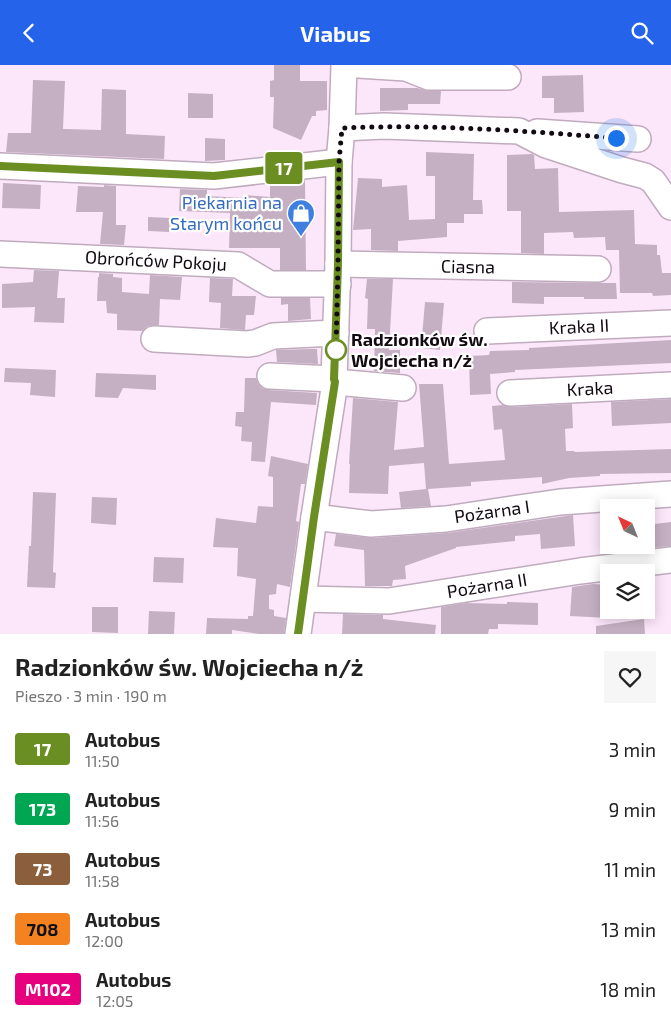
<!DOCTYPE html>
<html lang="pl">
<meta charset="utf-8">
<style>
:root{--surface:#fff;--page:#f6f6f6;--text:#222;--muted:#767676;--accent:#2563eb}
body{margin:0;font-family:"Exo 2",sans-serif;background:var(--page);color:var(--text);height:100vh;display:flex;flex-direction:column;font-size:19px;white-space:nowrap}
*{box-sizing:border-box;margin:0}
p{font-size:16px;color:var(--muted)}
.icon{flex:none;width:28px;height:28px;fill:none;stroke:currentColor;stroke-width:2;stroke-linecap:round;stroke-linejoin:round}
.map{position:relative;height:569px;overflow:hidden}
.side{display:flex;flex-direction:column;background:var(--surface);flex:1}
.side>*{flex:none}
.badge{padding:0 10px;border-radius:4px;font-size:18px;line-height:32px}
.needle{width:32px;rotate:317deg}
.buttons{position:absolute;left:600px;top:434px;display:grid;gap:10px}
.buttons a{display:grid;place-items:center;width:55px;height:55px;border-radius:0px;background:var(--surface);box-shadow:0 2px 12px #0003;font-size:25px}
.you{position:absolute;width:25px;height:25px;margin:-12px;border:4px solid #fff;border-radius:50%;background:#1a73e8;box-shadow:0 0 0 8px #1a73e833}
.map>.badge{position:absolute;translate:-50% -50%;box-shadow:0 0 0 2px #fff}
.round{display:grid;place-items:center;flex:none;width:52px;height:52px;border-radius:0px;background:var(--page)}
.summary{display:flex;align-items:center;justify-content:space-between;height:85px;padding:0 15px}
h1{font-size:24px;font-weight:700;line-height:38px}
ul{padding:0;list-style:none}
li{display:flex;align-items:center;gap:15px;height:60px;padding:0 15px}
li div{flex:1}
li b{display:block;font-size:19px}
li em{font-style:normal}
li .badge{min-width:55px;font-weight:700;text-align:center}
header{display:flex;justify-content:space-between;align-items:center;height:65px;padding:0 15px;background:var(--accent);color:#fff;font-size:22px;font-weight:700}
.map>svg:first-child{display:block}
</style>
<header><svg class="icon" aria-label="back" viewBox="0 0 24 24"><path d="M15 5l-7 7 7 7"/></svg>Viabus<svg class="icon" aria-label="search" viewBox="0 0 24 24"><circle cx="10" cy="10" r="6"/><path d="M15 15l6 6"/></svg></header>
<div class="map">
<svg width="671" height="569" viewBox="0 0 671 569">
<rect width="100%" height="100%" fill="#fce6fa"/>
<g fill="#c5b0c3">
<polygon points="274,0 300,0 300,16 327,16 327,45 316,46 316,51 312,51 301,75 273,63 274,32 270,32 270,16 274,15"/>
<polygon points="583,10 584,47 554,48 554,33 542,33 542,11"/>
<polygon points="33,15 65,16 63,64 66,64 101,65 102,24 126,25 126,69 165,71 164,94 6,87 8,68 31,68"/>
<polygon points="380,23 417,23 429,26 441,26 440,39 408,39 408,45 380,46"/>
<polygon points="188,28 213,29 213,53 188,53"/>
<polygon points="205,73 225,74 225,95 205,96"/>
<polygon points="426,87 474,89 473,135 482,135 483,149 464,149 464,158 447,158 447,172 398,176 398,186 371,185 371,164 353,165 358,113 382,114 382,122 407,120 409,155 435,154 435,111 426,111"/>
<polygon points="532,89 534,90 535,104 558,103 559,147 634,145 635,179 657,180 657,190 660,190 662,208 671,208 671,230 653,231 652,228 620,228 619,185 606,185 605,172 574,173 573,167 544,168 544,189 521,188 521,146 507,146 507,90"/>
<polygon points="305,115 306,205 280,205 280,183 229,183 230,148 179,146 180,124 207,125 207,131 245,133 245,130 270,132 270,119"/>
<polygon points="3,118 41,120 40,144 2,143"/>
<polygon points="104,120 116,121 116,160 126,160 124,180 100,179 103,147 76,147 78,121 104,122"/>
<polygon points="148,152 170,153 169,167 148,166"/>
<polygon points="34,205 59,206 57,233 65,233 64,258 34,257 35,242 2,243 2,219 33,217"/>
<polygon points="99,208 113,209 113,212 122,213 122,227 149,229 150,210 182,212 180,235 160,234 159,260 148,261 142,266 117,265 117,249 107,248 106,236 97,236 98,212 99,212"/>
<polygon points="210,213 233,214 232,231 256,231 254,250 246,250 245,265 220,263 221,238 209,237"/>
<polygon points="367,214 393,214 389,285 400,285 400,308 374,306 375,264 367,264 368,234 365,233"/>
<polygon points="512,217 598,218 616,218 617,234 584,234 584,232 544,232 544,239 512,238"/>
<polygon points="281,233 310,233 311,254 288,256 288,239 281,240"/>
<polygon points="425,237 444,238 440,285 421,283"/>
<polygon points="671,275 671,298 515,305 515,307 490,309 491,329 470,330 469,291 489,290 490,286 529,285 529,283"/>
<polygon points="311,284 317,284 318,299 277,297 276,285"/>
<polygon points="5,303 56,305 55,332 30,330 31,318 4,317"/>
<polygon points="96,308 156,310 156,325 123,323 118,333 95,332"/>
<polygon points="245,313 256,313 258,318 262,323 269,325 317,328 316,340 271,337 265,397 251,396 252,377 241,376 242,362 235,361 236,347 244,347"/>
<polygon points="419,319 443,319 449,399 505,395 502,364 494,365 492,341 503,340 511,342 572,339 573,363 565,364 566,386 574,386 575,387 671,384 671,408 600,409 600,411 569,413 542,419 542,412 471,417 471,421 428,424 431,441 401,443 399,427 426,424 424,398 389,401 388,429 349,428 350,399 349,399 353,333 398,337 394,385 424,382"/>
<polygon points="671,334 671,358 612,361 611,337"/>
<polygon points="271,391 308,399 305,419 301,419 296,456 299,457 290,522 277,519 276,529 269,530 269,544 274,545 274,551 286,553 284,569 260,569 232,565 232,569 206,569 207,553 248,554 248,551 253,551 256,514 237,511 238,483 213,482 216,453 256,458 258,441 273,442 273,412 268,411"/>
<polygon points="33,427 56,428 53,507 56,508 55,523 27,522 29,481 31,481"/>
<polygon points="92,432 117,433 116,460 91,458"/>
<polygon points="573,450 575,481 541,484 540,469 515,471 515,476 456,482 456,483 405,501 406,514 393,515 392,521 365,521 364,485 334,481 336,469 372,473 447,468"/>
<polygon points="671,457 671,481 648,483 646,460"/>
<polygon points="154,492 184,493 183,518 153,517"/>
<polygon points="593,519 609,520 609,553 570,551 572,522"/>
<polygon points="507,537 538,538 538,560 498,559 498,564 489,564 488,569 441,569 441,542 466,538 507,539"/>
<polygon points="92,542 118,542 118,568 92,567"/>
<polygon points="149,546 175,547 174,569 148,569"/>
<polygon points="343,549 383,550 383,554 436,560 435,569 342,569"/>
<polygon points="644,554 645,569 596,569 596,561"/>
</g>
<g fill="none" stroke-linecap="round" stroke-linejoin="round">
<g stroke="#c0abbe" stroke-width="28">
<g id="minor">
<polyline points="358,0 406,3 429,12 508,12"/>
<polyline points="342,63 384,61 519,66 546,80 622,105 645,111 653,116 671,142"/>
<polyline points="537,67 638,74"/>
<polyline points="0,101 214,111 339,97"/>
<polyline points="0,189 238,200 270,219 338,219"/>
<polyline points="338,199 598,204"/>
<polyline points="487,266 671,258"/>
<polyline points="154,274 247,279 255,278 273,271 336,268"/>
<polyline points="270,311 334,314"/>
<polyline points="335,317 403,323"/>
<polyline points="510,328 671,320"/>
<polyline points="314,452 371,459 446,454 560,437 671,429"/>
<polyline points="303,534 389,536 580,506 671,495"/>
<polyline points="298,569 314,452 335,317 334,314 338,199 339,97 342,63 344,0"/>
</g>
</g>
<use href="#minor" stroke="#fff" stroke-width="25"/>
</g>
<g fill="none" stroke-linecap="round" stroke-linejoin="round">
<g stroke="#fff" stroke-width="11">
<polyline id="line" points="0,101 214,111 339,97 338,199 334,314 335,317 314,452 298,569"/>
</g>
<use href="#line" stroke="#6b8e23" stroke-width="8"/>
<path stroke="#110a11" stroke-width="5" stroke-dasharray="0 9" d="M336,285L338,199L339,97L342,63C433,59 525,66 616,73"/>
</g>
<defs>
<g id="shop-pin" transform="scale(1.4375)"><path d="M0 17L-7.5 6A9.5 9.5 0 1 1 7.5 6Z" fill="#3f7fe0" stroke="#fff"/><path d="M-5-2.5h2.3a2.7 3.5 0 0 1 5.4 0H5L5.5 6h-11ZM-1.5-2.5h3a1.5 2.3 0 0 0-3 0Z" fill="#fff"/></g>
</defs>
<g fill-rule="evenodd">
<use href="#shop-pin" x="301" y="148"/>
</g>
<circle fill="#fff" stroke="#6b8e23" stroke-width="2.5" cx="336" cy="285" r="10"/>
<g text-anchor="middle" stroke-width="4.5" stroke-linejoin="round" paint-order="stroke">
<g font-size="18" fill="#366cbe" stroke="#fff" text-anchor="end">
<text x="282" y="144">Piekarnia na<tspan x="282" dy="21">Starym końcu</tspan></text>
</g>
<g font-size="18" fill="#110a11" stroke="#fff">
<text transform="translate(156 196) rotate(3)" y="6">Obrońców Pokoju</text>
<text transform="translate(468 202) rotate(1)" y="6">Ciasna</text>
<text transform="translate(579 262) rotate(-3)" y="6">Kraka II</text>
<text transform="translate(590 324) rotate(-3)" y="6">Kraka</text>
<text transform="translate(492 447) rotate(-8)" y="6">Pożarna I</text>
<text transform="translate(487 521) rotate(-9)" y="6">Pożarna II</text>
</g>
<g font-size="18" font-weight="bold" fill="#110a11" stroke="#fff" text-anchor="start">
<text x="351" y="281">Radzionków św.<tspan x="351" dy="21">Wojciecha n/ż</tspan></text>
</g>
</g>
</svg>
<div class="buttons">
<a><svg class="needle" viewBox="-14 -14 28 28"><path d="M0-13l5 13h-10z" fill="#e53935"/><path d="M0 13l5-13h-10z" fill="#767676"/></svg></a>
<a><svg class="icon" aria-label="layers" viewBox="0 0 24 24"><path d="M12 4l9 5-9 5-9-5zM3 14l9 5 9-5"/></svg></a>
</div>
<div class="you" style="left:616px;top:73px"></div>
<b class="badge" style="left:284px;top:103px;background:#6b8e23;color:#fff">17</b>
</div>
<section class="side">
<div class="summary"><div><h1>Radzionków św. Wojciecha n/ż</h1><p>Pieszo · 3 min · 190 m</p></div><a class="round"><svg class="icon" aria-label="heart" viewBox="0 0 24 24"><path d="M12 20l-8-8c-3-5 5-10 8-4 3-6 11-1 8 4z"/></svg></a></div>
<ul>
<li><span class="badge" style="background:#6b8e23;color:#fff">17</span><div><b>Autobus</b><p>11:50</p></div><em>3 min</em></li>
<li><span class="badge" style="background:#00a651;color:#fff">173</span><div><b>Autobus</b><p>11:56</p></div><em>9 min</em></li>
<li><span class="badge" style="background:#8b5e3c;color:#fff">73</span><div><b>Autobus</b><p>11:58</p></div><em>11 min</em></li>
<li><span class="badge" style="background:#f58220;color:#111">708</span><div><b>Autobus</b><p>12:00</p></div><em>13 min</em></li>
<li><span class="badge" style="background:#e6007e;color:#fff">M102</span><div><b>Autobus</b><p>12:05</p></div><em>18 min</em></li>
</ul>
</section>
